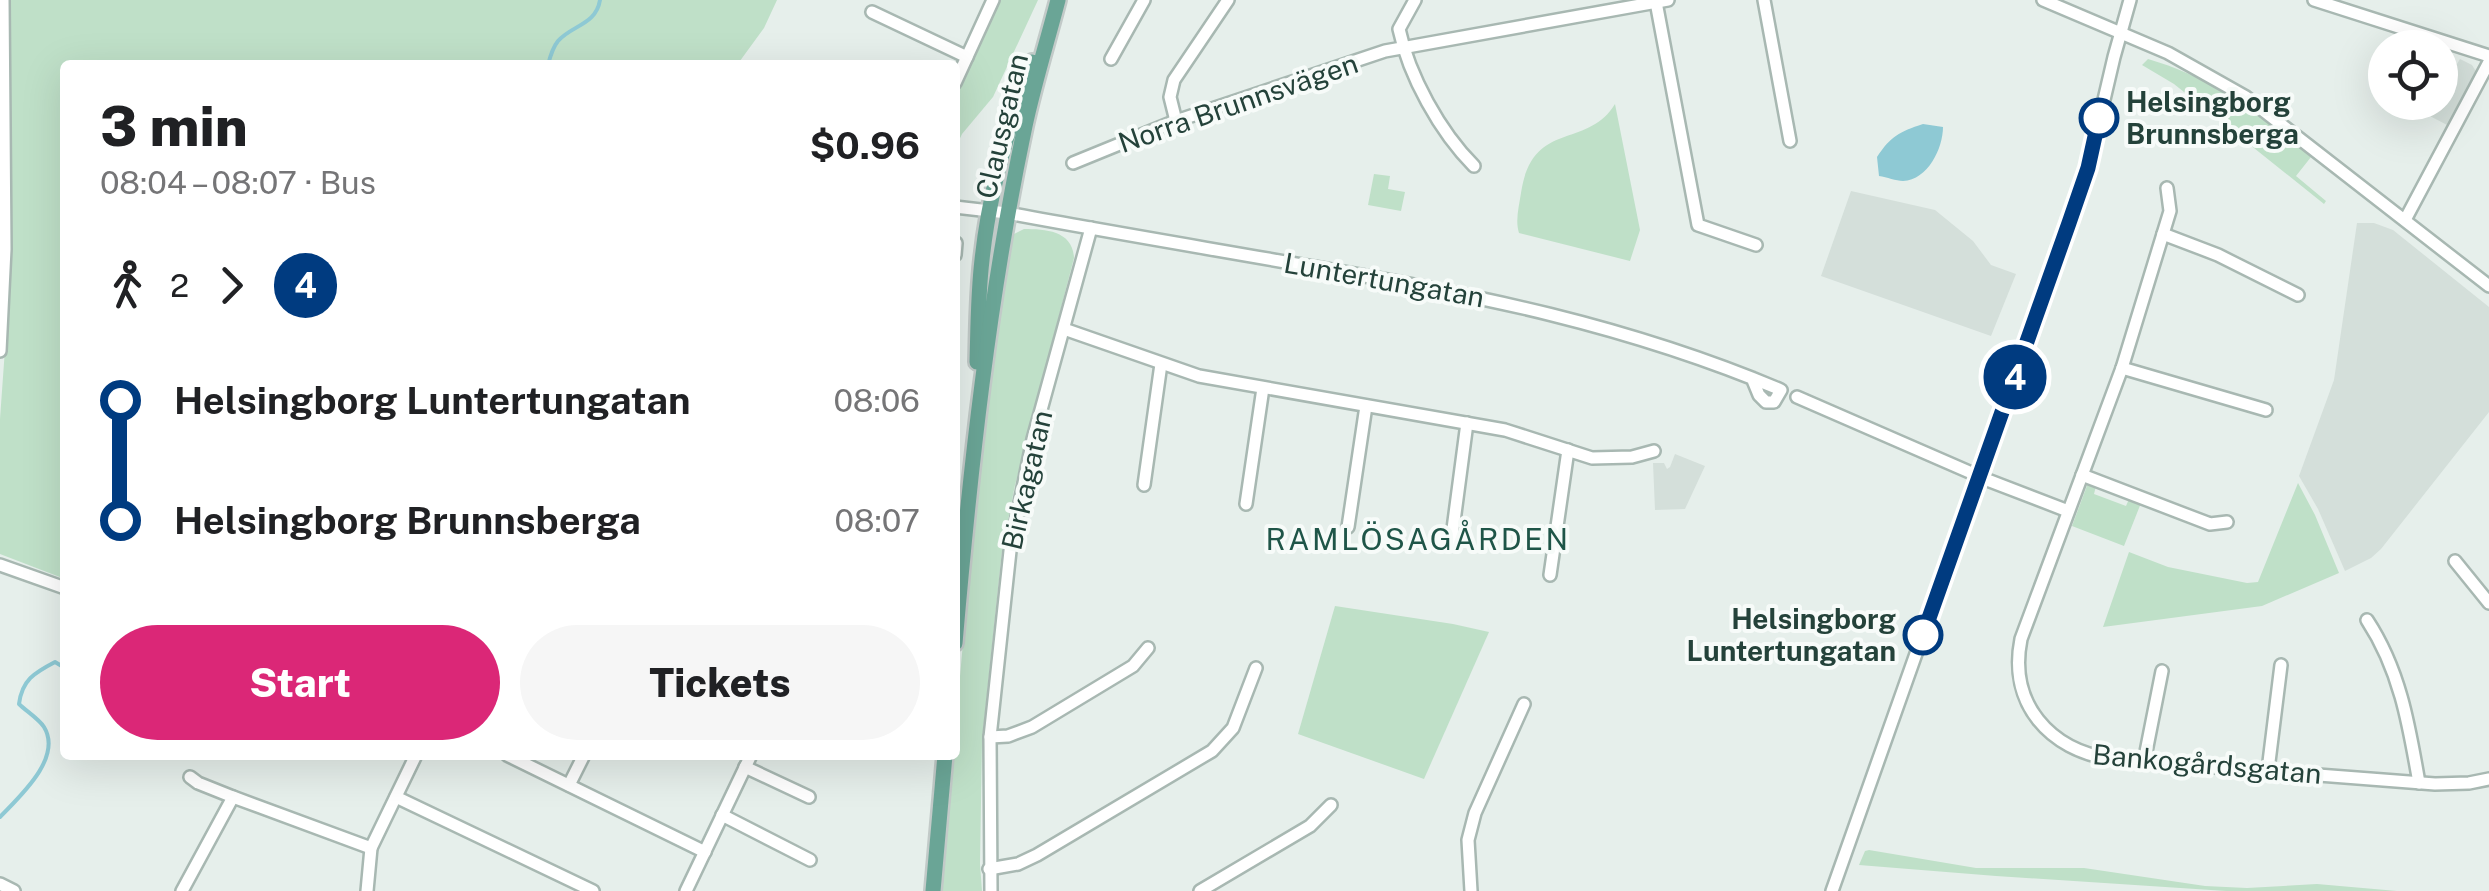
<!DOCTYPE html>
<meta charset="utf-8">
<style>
:root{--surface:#fff;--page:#f6f6f6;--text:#202124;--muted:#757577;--accent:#db2777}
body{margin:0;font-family:"Public Sans",sans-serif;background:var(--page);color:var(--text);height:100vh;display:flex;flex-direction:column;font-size:38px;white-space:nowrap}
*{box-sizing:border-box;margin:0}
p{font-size:32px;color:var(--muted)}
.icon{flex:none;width:55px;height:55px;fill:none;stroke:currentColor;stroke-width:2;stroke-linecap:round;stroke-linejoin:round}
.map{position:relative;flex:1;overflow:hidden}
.details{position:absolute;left:60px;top:60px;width:900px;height:700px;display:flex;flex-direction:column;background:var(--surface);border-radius:10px;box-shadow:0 10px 40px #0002}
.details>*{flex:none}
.badge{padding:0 20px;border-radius:32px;font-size:35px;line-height:65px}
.controls{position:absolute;left:2368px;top:30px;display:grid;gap:20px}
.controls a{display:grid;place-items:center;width:90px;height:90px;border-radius:50%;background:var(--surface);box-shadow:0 10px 40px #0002;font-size:50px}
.map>.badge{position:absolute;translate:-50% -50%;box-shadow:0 0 0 5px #fff}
.legs{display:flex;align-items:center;gap:15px;height:110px;padding:0 40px;font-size:32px}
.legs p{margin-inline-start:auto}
.head{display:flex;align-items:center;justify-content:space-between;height:170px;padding:0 40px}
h1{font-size:55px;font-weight:800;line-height:75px}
.action{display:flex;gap:20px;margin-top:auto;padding:20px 40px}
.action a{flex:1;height:115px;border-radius:60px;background:var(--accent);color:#fff;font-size:40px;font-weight:800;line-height:115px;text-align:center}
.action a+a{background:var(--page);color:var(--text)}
ul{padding:0 40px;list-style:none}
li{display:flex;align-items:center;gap:35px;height:120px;font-size:38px}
li i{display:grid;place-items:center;width:15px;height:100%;margin:0 12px;background:currentColor}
li i::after{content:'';width:25px;height:25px;margin:-12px;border:8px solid;border-radius:50%;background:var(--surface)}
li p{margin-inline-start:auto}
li:first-child i{background:linear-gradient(#0000 50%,currentColor 0)}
li:last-child i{background:linear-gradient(currentColor 50%,#0000 0)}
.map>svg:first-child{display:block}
</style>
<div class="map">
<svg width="2489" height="891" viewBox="0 0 2489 891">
<rect width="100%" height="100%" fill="#e6efeb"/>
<g fill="#d4dfda">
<polygon points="2440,58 2457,64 2460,59 2472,65 2477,73 2449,126 2405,103 2440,102"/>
<polygon points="1851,191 1935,210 1973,241 1991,265 2016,274 1991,336 1821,276"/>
<polygon points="2357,223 2374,223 2393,230 2489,307 2489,412 2381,549 2371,558 2345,571 2318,509 2299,476 2334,380"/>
<polygon points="1675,454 1705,466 1685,509 1655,510 1653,463 1664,463 1667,469 1670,467"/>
</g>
<g fill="#bfe0c8">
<polygon points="10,0 777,0 764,28 737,65 65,65 65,579 0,554 0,419 12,251"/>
<polygon points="999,0 1038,0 993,97 962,134 955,149 955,95"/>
<path d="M2148,59C2217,79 2264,117 2320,160L2319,163L2311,157L2296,176L2326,201L2324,204L2174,84L2142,65Z"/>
<path d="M1615,104L1640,230L1630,261L1519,233C1515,221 1519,206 1521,193C1532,119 1587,150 1615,104Z"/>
<polygon points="1374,174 1390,176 1388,189 1405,192 1401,211 1368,205"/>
<path d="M1024,229C1046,229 1073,231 1074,258L1015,485L1002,551L982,741L980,864L982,891H941L979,462L1010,236Z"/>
<polygon points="2088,483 2096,486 2094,494 2126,506 2129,499 2141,503 2124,546 2072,526"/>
<polygon points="2298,483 2315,515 2339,573 2262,606 2103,627 2129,552 2168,567 2247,583 2258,582"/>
<polygon points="1335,606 1453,624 1489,632 1424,779 1298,734"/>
<polygon points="1869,850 1976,868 2084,868 2205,886 2247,888 2317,884 2397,891 2226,891 1996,876 1859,865 1865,851"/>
</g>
<path fill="#8ec9d4" d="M1923,124L1943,127C1943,148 1928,180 1903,181C1896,181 1887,177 1879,176L1877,157C1891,136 1899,132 1923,124Z"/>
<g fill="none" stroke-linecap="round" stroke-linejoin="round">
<g stroke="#8ec9d4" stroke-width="4">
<path d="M548,65C550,57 553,47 558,41C572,25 596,25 600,0"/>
<path d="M0,817C19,797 63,758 44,727C39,719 26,711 19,704C22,680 34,673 55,662L65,668"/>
</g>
<g stroke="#a8b8b2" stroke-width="16">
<g id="minor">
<path d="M1415,0L1399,29C1409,76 1440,132 1474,166"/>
<polyline points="1764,0 1790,141"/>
<polyline points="2043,0 2168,53 2246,97 2489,286"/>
<polyline points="2314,0 2489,56"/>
<polyline points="1656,2 1698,225 1756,245"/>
<polyline points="872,12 967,57"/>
<polyline points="1111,59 1144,0"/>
<polyline points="955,83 993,0"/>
<polyline points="1176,121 1170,97 1174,80 1228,0"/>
<polyline points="1073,163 1176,121 1385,51 1668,0"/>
<path d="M2167,188L2170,211L2122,368L2021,639C2008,704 2050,750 2111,759L2435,784L2469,783L2489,779"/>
<path d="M955,207L1007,213C1109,232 1212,249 1314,267C1477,295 1627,325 1781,390L1774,402H1766L1759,395L1752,378"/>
<polyline points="2405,220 2489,62"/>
<polyline points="2163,234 2218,255 2298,295"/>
<polyline points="955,255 956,243"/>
<polyline points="1064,329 1199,376 1505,430 1592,458 1632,457 1654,451"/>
<polyline points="0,351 5,249 3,0"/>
<polyline points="2122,368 2266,410"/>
<polyline points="1797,397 1990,481 2068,511"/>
<polyline points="2082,475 2210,524 2227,522"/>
<polyline points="1144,485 1161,364"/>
<polyline points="1246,504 1263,388"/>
<polyline points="1348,527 1366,406"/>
<polyline points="1451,544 1467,423"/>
<polyline points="2455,561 2489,603"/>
<polyline points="0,565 65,588"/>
<polyline points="1550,575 1568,450"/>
<path d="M2367,620C2400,670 2409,725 2419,783"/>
<polyline points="990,737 1008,736 1032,727 1133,666 1148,648"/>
<polyline points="507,755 705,852"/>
<polyline points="2144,762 2162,671"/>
<polyline points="745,767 809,797"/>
<polyline points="2268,770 2281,665"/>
<polyline points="190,777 198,783 233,797 371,848"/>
<polyline points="569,785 584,755"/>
<polyline points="396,797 593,891"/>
<polyline points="722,815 810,860"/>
<polyline points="989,869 1018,864 1037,855 1212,751 1233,728 1256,668"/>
<polyline points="0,884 14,891"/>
<polyline points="182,891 233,797"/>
<polyline points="367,891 371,848 416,755"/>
<polyline points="686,891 751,755"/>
<polyline points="991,891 990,737 1010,551 1033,439 1091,228"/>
<polyline points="1200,891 1310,826 1331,805"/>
<polyline points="1471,891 1468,840 1475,813 1524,704"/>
<polyline points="1832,891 2088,168 2114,57 2130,0"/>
</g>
</g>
<g stroke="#c2cac8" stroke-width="20">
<g id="major">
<path d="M977,362C978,328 978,294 982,260C989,193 1008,126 1032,62"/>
<path d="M955,643C970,470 989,296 1025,126C1034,84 1047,42 1058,0"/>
<polyline points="933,891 945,755"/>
</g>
</g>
<use href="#minor" stroke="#fff" stroke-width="11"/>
<use href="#major" stroke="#6aa596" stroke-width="15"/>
</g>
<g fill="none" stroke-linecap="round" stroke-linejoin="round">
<g stroke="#fff" stroke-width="22">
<polyline id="line-1" points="1923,635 2069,223 2088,168 2099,118"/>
</g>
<use href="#line-1" stroke="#003b80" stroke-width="15"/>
</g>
<g fill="#fff" stroke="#003b80" stroke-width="5">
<circle cx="2099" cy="118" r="18"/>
<circle cx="1923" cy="635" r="18"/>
</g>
<g text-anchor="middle" stroke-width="8" stroke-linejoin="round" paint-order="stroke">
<g font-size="28" font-weight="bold" fill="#24423a" stroke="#f7fbf9" text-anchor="start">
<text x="2126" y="112">Helsingborg<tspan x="2126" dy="32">Brunnsberga</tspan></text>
<text x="1896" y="629" text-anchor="end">Helsingborg<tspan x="1896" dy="32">Luntertungatan</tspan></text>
</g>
<g font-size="28" fill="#24423a" stroke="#f7fbf9">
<text transform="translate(1238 103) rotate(-19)" y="10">Norra Brunnsvägen</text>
<text transform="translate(1002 126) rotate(-77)" y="10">Clausgatan</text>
<text transform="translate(1384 280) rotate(10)" y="10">Luntertungatan</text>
<text transform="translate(1027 480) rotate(-77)" y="10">Birkagatan</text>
<text transform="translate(2207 764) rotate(5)" y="10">Bankogårdsgatan</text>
</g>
<g font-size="30" letter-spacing="2.5" fill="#1f5548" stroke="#f7fbf9">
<text x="1418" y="550">RAMLÖSAGÅRDEN</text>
</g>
</g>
</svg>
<div class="controls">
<a><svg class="icon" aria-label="locate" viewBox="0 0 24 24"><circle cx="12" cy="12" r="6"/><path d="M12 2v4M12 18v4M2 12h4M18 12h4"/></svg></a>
</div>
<b class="badge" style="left:2015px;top:377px;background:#003b80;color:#fff">4</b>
<section class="details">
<div class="head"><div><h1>3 min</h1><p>08:04 – 08:07 · Bus</p></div><b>$0.96</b></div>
<div class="legs"><svg class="icon" aria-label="walk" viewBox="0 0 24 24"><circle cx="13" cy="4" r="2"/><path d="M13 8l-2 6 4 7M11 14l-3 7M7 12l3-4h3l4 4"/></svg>2<svg class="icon" aria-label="forward" viewBox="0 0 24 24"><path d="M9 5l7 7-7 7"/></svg><b class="badge" style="background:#003b80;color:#fff">4</b></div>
<ul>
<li><i style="color:#003b80"></i><b>Helsingborg Luntertungatan</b><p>08:06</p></li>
<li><i style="color:#003b80"></i><b>Helsingborg Brunnsberga</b><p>08:07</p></li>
</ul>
<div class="action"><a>Start</a><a>Tickets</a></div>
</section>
</div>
